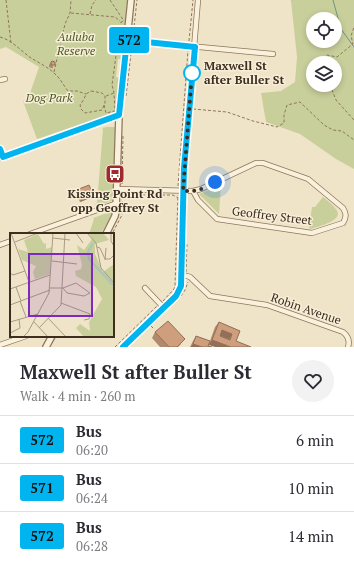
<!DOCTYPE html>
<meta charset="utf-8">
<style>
:root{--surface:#fff;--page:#f2f2f3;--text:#2b2b33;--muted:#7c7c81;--line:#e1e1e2}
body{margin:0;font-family:"PT Serif",serif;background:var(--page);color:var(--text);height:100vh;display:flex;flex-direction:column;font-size:15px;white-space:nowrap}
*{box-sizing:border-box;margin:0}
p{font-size:13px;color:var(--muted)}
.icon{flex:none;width:22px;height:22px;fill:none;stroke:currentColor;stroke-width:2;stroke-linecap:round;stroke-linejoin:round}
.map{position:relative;height:347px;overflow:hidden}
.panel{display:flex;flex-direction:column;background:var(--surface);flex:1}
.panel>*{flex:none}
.badge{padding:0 8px;border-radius:3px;font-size:14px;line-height:26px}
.fabs{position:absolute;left:306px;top:12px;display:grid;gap:8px}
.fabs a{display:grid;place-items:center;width:36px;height:36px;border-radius:50%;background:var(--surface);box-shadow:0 2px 6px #0003;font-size:20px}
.you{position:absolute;width:20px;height:20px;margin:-10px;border:3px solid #fff;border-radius:50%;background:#1a73e8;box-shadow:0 0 0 6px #1a73e833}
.map>.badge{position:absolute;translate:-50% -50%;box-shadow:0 0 0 2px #fff}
.round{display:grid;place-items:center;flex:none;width:42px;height:42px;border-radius:21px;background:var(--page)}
.head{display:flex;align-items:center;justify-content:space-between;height:68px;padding:0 20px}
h1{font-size:19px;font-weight:700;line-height:30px}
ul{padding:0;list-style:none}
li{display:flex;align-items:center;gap:12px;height:48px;padding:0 20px;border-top:1px solid var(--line)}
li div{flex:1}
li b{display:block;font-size:15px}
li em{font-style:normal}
li .badge{min-width:44px;font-weight:700;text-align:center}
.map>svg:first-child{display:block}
</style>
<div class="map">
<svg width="354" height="347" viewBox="0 0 354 347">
<rect width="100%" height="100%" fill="#f0e4c8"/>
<g fill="#c9cf9b" fill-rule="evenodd">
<polygon points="0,0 127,0 126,25 122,25 119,47 123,48 122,59 118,59 116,77 120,78 117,112 37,139 23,101 28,99 39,67 6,47 0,49"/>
<path d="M290,0H354V169L336,159L300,134L266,122L261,93L281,91L295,82L297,57L291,1ZM313,19H335V41H313ZM313,63H335V85H313Z"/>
<polygon points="107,127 115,127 114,197 113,200 96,207 95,205 97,203 103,129 102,128"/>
<polygon points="221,185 219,214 199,194"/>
<path d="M323,197C327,200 332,204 335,208C347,220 319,226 311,229L309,228L312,207H315Z"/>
<polygon points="113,211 113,212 101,234 89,234 94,219 93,218"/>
</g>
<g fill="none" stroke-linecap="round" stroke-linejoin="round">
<polyline stroke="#6f938a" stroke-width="1" points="333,0 341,29 354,47"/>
<g stroke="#8d765c" stroke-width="4">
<polyline id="service" points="112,46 118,45 125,46"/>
</g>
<g stroke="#8d765c" stroke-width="6">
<g id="minor">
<polyline points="127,40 189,46 273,54"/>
<polyline points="0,80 5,79"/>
<polyline points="0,149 3,157"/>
<polyline points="0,158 119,115"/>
<path d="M117,189L193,191L201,189L256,163H263L308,179L343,208C346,213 347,217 343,223L312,233L217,219L198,200L193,191"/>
<polyline points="30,234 117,203"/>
<polyline points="0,245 11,241"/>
<path d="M181,275L187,276L190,277L210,296L267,305L343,332C348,336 350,341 348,347"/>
<polyline points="145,288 164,308"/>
<polyline points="0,345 26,336"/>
<polyline points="123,347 176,296 181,286 184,168 198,0"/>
</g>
</g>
<g stroke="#8d765c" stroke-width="8">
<g id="tertiary">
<polyline points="106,234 115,216 116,211 119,115 131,0"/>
<polyline points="46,347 52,336"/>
</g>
</g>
<g stroke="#8d765c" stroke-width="1" stroke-dasharray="3 2" stroke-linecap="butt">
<polyline points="6,0 11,43"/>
<polyline points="110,0 124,21"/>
<polyline points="71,13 115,17 120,21"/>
<polyline points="90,14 92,5 96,0"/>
<polyline points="133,36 137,0"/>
<path d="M0,37C12,40 21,51 31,58C39,63 48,67 55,74C61,79 63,85 68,91H77L86,94"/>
<polyline points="189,41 193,0"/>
<polyline points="118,43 121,22 124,21"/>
<polyline points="322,63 322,59 327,55 337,57 353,44 351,36 354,27"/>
<polyline points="54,72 65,24 70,13 71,0"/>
<polyline points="330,85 336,100 354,120"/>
<polygon points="91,91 102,93 105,96 105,103 102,110 85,113 81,109 80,105 84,99 86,94"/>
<polyline points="106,96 114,93"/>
<polyline points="126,96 132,45"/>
<polyline points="104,105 106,113 115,111 114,93 112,85 117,48"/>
<polyline points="193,109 227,112 253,121 277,127 284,123 284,115 287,105 300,102 324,125 333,130 342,131 354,140"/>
<polyline points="122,184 123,135"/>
<polyline points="178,186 188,50"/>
<polyline points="122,195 173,195 178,198"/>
<polyline points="113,232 122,215 122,195"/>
<polyline points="186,272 187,243"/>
<polyline points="181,296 185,290 188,282"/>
<polyline points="163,301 174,289 175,286 178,195"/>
<polyline points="151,326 154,329"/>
<polyline points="115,347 157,306"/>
</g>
<use href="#service" stroke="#faf1dc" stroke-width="2"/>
<use href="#minor" stroke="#faf1dc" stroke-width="4.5"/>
<use href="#tertiary" stroke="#faf1dc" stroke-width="5.5"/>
</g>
<g fill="#b2896c">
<polygon points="52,61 53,68 51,68 49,67 49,65"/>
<polygon points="79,189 90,198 80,202 76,193"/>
<polygon points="219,322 240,331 236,341 209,345 208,346 212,347 190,347 193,341 196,336 210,341 215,327"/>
<polygon points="155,332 181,344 178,347 160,347 152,338"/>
</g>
<g fill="#916f58">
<polygon points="93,194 90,198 80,202 83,198"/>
<polygon points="222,330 232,334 229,339 219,335"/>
<polygon points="212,340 231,347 215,347 209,345"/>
<polygon points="193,344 202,347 191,347"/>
</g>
<g fill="#cf9f7d" stroke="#916f58" fill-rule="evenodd">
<polygon points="52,61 55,62 55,65 51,65 51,62"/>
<polygon points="89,185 93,194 83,198 79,189"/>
<polygon points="168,321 185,339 177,347 169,347 155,332"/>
<path d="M219,322L240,331L236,341L251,347H231L212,340ZM222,330L232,334L230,340L220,336Z"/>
<polygon points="196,336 210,341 208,346 212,347 202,347 193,344"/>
</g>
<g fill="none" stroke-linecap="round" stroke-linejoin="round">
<g stroke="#fff" stroke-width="9">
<polyline id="line" points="0,149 3,157 119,115 127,40 195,47 184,168 181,286 176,296 123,347"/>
</g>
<use href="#line" stroke="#00b5ef" stroke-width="6"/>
<polyline stroke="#3d2e20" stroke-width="4" stroke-dasharray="0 7.2" points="192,73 183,191 193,191 201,189 215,182"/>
</g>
<defs>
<g id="bus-square" transform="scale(1)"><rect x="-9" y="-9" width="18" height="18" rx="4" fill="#9e2a2b" stroke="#f7eed8"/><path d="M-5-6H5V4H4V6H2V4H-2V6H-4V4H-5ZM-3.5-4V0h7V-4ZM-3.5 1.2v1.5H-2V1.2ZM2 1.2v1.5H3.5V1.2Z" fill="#fff"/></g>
</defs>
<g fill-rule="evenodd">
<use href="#bus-square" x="115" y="174"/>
</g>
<circle fill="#fff" stroke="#00b5ef" stroke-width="2" cx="192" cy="73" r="8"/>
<g text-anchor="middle" stroke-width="3" stroke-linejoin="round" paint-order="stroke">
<g font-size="12" font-style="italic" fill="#4d5a26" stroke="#f7eed8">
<text x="76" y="41">Auluba<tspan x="76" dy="14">Reserve</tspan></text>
<text x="49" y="102">Dog Park</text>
</g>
<g font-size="12" font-weight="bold" fill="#3d2e20" stroke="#f7eed8" text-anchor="start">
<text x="204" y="70">Maxwell St<tspan x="204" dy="14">after Buller St</tspan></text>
</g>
<g font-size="12" font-weight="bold" fill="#3d2e20" stroke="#f7eed8">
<text x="115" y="198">Kissing Point Rd<tspan x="115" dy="14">opp Geoffrey St</tspan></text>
</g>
<g font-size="12" fill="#3d2e20" stroke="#f7eed8">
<text transform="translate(272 216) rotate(7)" y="4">Geoffrey Street</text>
<text transform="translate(306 309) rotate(19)" y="4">Robin Avenue</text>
</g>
</g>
<g transform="translate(10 233)">
<rect width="104" height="104" fill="#f0e4c8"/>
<path d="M79,0H93L99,7L85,11V21L93,39L104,31V104H74L66,95L70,91L80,98L79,89L92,66L86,54L66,43L65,38L71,36L72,32L67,12L74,17L82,6ZM28,1L34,11L36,10V16L42,14L40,41L25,46L23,39L26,33L12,27L8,16L18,19L14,7Z" fill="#c9cf9b"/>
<path fill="none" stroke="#a9c4bc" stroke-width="2" d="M83,10L78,19L79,26L103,52"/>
<path fill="none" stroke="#a89b85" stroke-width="1" d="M1,0L19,49M66,0L73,10M77,0L86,10L91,35L104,50M101,0V8L104,13M43,5L60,7M5,9L28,0M87,14L90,15L95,26H100L104,22M95,27L96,15M42,28L67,31M0,40L3,42L15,38M6,54L11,68M40,55H53L66,50L80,60L74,63L57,60L53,55M0,56L40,42M10,68L16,84M51,70L80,81L79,86L74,87M0,72L40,57M38,85L56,104M0,89L28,81M24,89L38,104M29,95L51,72L55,0M0,100L10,95L9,86M13,104L18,99L39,60L43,0"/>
<path fill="#7b2cbf" fill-opacity="0.15" stroke="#7b2cbf" stroke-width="2" d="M19,21H82V83H19Z"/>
<rect width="104" height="104" fill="none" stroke="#3d2e20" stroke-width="2"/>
</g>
</svg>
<div class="fabs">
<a><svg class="icon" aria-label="locate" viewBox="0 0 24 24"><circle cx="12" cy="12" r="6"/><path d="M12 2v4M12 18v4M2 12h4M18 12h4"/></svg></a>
<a><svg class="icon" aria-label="layers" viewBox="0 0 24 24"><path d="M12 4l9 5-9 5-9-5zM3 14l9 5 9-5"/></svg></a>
</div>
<div class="you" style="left:215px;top:182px"></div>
<b class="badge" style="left:129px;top:40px;background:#00b5ef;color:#111">572</b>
</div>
<section class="panel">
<div class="head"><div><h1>Maxwell St after Buller St</h1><p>Walk · 4 min · 260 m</p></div><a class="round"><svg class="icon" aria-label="heart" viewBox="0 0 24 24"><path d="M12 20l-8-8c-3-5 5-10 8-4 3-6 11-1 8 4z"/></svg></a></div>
<ul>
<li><span class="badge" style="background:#00b5ef;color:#111">572</span><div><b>Bus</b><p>06:20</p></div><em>6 min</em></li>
<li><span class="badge" style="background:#00b5ef;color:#111">571</span><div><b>Bus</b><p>06:24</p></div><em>10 min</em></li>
<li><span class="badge" style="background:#00b5ef;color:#111">572</span><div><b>Bus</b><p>06:28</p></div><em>14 min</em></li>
</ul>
</section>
